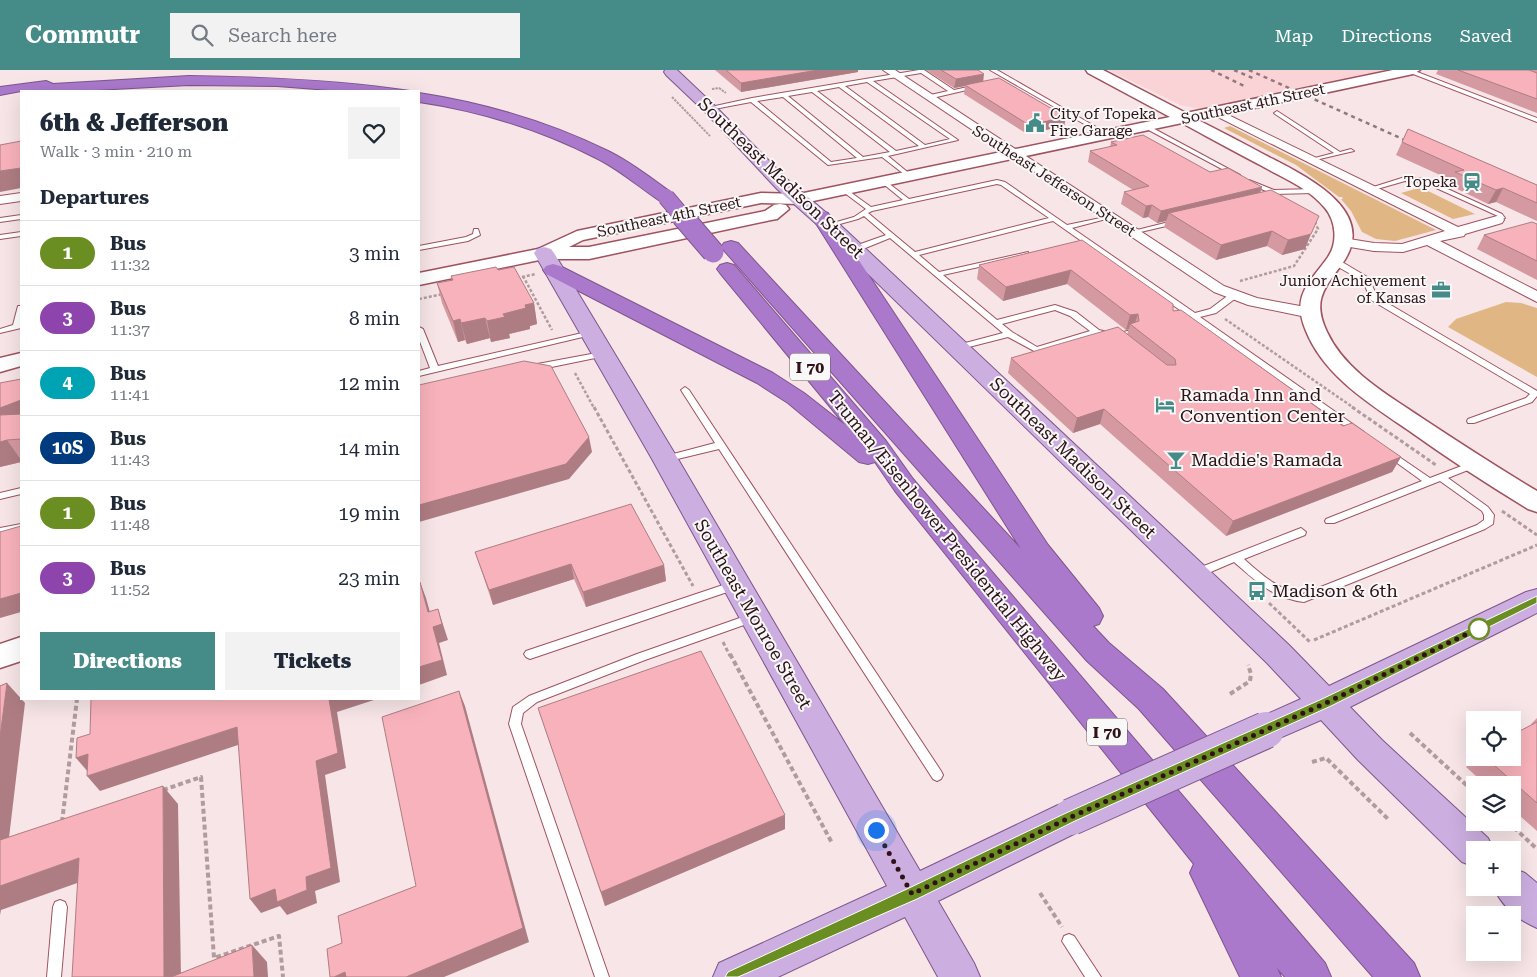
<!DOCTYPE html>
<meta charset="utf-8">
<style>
:root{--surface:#fff;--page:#f2f2f3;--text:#1f2937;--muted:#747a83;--line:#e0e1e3;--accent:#458c88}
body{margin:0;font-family:"Roboto Serif",serif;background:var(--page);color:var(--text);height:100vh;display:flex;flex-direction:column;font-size:19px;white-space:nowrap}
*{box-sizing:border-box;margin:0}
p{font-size:16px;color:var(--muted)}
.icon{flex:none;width:28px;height:28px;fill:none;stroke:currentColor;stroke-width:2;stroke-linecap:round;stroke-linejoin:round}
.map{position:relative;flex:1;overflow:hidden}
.side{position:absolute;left:20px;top:20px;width:400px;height:610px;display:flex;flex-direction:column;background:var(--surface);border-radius:0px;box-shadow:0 5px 20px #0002}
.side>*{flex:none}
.badge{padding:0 10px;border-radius:16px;font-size:18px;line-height:32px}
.buttons{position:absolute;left:1466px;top:641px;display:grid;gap:10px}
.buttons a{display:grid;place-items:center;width:55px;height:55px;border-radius:0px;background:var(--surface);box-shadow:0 5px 20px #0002;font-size:25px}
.you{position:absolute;width:25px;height:25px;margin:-12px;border:4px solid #fff;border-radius:50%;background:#1a73e8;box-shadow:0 0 0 8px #1a73e833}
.map>.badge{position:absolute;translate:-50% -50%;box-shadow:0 0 0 2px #fff}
h2{padding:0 20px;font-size:19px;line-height:45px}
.round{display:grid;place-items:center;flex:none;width:52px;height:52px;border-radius:0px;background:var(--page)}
.summary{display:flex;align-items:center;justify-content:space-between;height:85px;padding:0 20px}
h1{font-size:24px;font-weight:800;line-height:38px}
.action{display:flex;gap:10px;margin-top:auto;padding:10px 20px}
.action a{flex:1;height:58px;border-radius:0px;background:var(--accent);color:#fff;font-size:20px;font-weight:800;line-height:58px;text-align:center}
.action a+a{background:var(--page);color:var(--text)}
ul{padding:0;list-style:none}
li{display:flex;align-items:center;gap:15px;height:65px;padding:0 20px;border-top:1px solid var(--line)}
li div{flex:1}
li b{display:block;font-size:19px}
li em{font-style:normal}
li .badge{min-width:55px;font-weight:700;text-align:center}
header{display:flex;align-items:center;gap:30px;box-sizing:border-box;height:70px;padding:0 25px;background:var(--accent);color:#fff}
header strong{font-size:24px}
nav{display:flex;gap:28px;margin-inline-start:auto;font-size:18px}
.search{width:350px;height:45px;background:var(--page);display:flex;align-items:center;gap:12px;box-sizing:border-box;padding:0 18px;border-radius:0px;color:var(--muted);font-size:19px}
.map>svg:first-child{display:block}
</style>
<header>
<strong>Commutr</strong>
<div class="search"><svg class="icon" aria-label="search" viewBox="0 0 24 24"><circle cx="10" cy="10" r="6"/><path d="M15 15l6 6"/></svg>Search here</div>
<nav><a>Map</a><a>Directions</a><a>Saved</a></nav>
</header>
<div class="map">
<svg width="1537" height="907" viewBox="0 0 1537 907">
<rect width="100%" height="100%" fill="#f7e5e7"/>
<polygon fill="#fad3d7" points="1109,0 1395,0 1201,39 1180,35"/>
<g fill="#e1b685">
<polygon points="1230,56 1436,160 1395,171 1376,169 1362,162 1351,141 1341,129 1343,129 1342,127 1339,127 1296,95 1224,58"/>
<polygon points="1419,118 1424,119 1475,144 1453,149 1401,123"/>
<polygon points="1506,232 1521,233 1537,238 1537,307 1448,257 1456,249"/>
</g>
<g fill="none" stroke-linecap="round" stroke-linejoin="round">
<g stroke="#9f535f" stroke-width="2">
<g id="service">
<path d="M919,0H924L954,20L977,15L980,17L928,29L926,28V26L948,21L921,3L873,11L958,70L888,86L911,105L912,106L909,108L882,87L828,95L751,32L709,40L706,38L752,28ZM867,12L950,69L925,75L845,16ZM839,17L919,76L896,81L817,21ZM812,22L890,82L863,87L788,26ZM783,27L857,88L831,92L757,31Z"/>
<polygon points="990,0 997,0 1110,65 1105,66"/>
<polygon points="1408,0 1412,0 1537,48 1537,52 1408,2"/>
<polygon points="1277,41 1340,82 1351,79 1354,81 1311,91 1311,89 1334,83 1275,44 1274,43"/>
<polygon points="1143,55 1147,55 1240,105 1235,106 1143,57"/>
<polygon points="1405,107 1426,109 1502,144 1505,148 1499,151 1495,151 1494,150 1498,146 1423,112 1405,111 1370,121 1367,119"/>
<path d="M883,109L909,129L997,110L1005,112L1067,155L1110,146V148L1072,158L1195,243L1210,239L1230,224H1236V228L1216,243L1200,247L1364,362L1362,364H1356L1192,249H1187V245L1053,151L919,185L939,202L1028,182V186L943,205L997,250L1055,235L1076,242L1099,260L1115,264L1132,260V264L1115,268L1096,264L1036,282L1008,267L957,280H954V276L1003,263L890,168L858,181H852V177L886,165L864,146L858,149L829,157L826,155L854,147L866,139L842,121V119H846L871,137L903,130L881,112L880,111ZM997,114L1001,115L1049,148L915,182L868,143L872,141ZM1055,240L1070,246L1090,261L1037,277L1012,262L1002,254Z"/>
<polygon points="1249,110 1274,120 1315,119 1318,121 1315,123 1273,124 1247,113 1246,112"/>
<polygon points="21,145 21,149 0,152 0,148"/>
<polygon points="1177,150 1179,151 1179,153 1132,164 1129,162"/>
<polygon points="474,159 478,159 480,165 468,171 419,180 419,176 466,167 473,164"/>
<polygon points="21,162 21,166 0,169 0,165"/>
<polygon points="1331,189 1337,189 1369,208 1377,227 1537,321 1537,326 1532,332 1474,353 1468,353 1467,351 1468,349 1526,328 1530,324 1371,230 1363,211 1331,193"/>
<polygon points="18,236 21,236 21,258 0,263 0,259 13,255"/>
<polygon points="419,257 423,259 438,296 591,261 595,263 591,265 419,306 419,301 430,298 419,269"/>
<polygon points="602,282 605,282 605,286 532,301 528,298 532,295"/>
<polygon points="685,317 689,320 941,701 943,705 941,709 937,711 933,709 719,379 665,392 662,391 660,389 662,387 715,373 681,320"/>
<path d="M1389,380L1430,408L1472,392H1478L1480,394L1478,396L1448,408L1488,437L1494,445L1493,454L1485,459L1304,532C1273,528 1257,512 1234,492L1199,507H1191L1190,504L1191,501L1301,458L1306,462L1305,465L1244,489C1262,505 1278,520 1303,524L1477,455L1484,450V445L1482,441L1440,411L1334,453H1326L1325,451L1326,449L1422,411L1386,385L1384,383L1386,381Z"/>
<polygon points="21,418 21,424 0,429 0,423"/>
<polygon points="21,454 21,460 0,466 0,458"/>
<polygon points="735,511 739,512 740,515 739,518 530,589 526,587 524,584 526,581"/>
<polygon points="754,543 758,544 759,547 758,550 645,590 537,632 523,643 521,654 609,907 595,907 509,654 513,637 529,626 637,584"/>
<polygon points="60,830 65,832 67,837 61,907 47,907 53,837 55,832"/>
<polygon points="1069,864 1074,866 1101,907 1085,907 1062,871 1064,866"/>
</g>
</g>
<g stroke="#9f535f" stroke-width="2">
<g id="minor">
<polygon points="883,0 895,0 1224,216 1257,228 1311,238 1316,240 1319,243 1316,246 1311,248 1248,235 1214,222"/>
<polygon points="1216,39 1458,157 1497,146 1502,147 1504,150 1502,153 1465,164 1464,166 1440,171 1537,221 1537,232 1427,175 1403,182 1374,181 1338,175 1336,172 1343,168 1374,173 1402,174 1445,161 1212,44 1210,42 1212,40"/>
<polygon points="21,123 21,131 0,134 0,126"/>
</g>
</g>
<g stroke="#9f535f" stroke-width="3">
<g id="tertiary">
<path d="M1086,0H1103L1186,43L1393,0H1420L1413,4L1198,50C1220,61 1243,73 1265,85C1303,105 1381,140 1342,194C1324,219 1312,230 1327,262C1345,301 1388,325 1422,348C1460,373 1498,398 1537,421V442L1528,439C1487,414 1447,388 1408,360C1370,334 1324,306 1306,261C1291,225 1309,214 1328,187C1338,173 1336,151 1325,138C1309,118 1283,108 1262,96C1235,82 1208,67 1182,53L799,134L761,133L583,170L569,177H589L765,141L774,135L780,134L786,135L789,139L777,149L771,150L589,189H544L419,215V203L538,179L577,161L761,123L799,124L1170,47L1088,3Z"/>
<polygon points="21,283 21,296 0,302 0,288"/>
<polygon points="21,567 21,591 0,598 0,574"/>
</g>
</g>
<g stroke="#7f558c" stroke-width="2">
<g id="primary">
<polygon points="665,0 677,0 714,35 789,111 836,151 1289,575 1329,616 1526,522 1537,519 1537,543 1350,637 1382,670 1488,768 1494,780 1475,780 1475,797 1462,792 1358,690 1321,650 1266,674 1254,670 1249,660 1254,650 1301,629 1267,593 822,159 777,119 704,41 666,5 664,2"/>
<polygon points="544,177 551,179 554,183 678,389 920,801 1058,735 1071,731 1084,735 1089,747 1084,759 938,831 974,893 980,907 938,907 905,847 778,907 713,907 719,893 887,816 652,389 534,183 537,179"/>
<path d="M1512,798L1525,803L1537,813V858C1518,850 1502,836 1494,818H1512Z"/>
</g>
</g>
<g stroke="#7f558c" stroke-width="2">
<g id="motorway">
<path d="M189,6C264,7 337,10 410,21H342L277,16L189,15L77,21H21L0,25V17L46,11L53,14Z"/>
<path d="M419,23C484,33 549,52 608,81C631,92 652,109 672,123L675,127L672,131L666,132L660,131C639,117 619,99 596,88C541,60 480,41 419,32Z"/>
<polygon points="821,141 828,143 830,147 1048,475 1099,538 1103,546 1099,554 1093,556 1109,573 1163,619 1414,893 1420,907 1373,907 1139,639 1087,591 721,177 724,173 731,171 738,173 1021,479 812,147 814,143"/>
<polygon points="727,193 734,195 886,371 913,409 1325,893 1331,907 1285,907 1277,898 1281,907 1240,907 1190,803 1194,794 895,421 875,392 868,394 859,392 788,333 757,313 546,204 543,200 546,196 553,194 560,196 773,303 804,323 845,355 720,203 717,199 720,195"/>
</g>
</g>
<g stroke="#b19b9e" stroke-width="2" stroke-dasharray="2.5 1" stroke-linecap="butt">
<polyline points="712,19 719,18 726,23"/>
<polyline points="672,27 710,66"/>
</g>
<g stroke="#b19b9e" stroke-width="2.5" stroke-dasharray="3 2" stroke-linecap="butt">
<polyline points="523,206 552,260"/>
<polyline points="517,208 536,204"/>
<polyline points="1240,211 1294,196 1318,159 1315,152"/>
<polyline points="419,229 443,224"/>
<polyline points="1225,249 1354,338"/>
<polyline points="575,303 594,338"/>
</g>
<g stroke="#b19b9e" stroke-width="3" stroke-dasharray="4 2.5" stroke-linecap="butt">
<polyline points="594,337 693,516"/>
<polyline points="1352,337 1436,395"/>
<polyline points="1502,441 1537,465"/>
<polyline points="1269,533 1310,572"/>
<polyline points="1314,570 1537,475"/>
<polyline points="723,572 730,586"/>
</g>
<g stroke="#b19b9e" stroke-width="4" stroke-dasharray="5 3" stroke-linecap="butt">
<polyline points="730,584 832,773"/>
<polyline points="1230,624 1250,611 1251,604 1248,595"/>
<polyline points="1410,663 1475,723"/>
<polyline points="1312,692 1326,688 1388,749"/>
<polyline points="163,720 201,707 214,888 279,866 283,907"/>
<polyline points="62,752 77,629"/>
<polyline points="1508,752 1537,779"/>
<polyline points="1040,823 1062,857"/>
</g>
<use href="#service" fill="#fff" fill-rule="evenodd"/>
<use href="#minor" fill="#fff" fill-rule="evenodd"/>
<use href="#tertiary" fill="#fff" fill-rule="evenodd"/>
<use href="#primary" fill="#ccafe0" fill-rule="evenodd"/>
<use href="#motorway" fill="#aa79cc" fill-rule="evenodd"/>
<g stroke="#91787c" stroke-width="2.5" stroke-dasharray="4 4" stroke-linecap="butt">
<polyline points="1211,0 1246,17"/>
<polyline points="1234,0 1255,9"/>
<polyline points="1249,0 1416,75"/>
</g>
<g stroke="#7f558c" stroke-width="38" stroke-linecap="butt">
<polyline id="primary-bridge" points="1071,747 1266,660"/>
</g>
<g stroke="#7f558c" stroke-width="18" stroke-linecap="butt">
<polyline id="motorway-bridge-far1" points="666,127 683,147"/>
</g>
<g stroke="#7f558c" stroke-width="23" stroke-linecap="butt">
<polyline id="motorway-bridge" points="682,146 713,182"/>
</g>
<use href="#primary-bridge" stroke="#ccafe0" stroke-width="36"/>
<use href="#motorway-bridge-far1" stroke="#aa79cc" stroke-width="16"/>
<use href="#motorway-bridge" stroke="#aa79cc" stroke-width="21"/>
</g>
<g fill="#d599a1">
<polygon points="715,0 858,0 858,2 741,22"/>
<polygon points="926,0 978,0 983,11 1066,47 1064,56 1027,64 964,24 965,16 954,18"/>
<polygon points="1438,0 1537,0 1537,43 1436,4"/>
<polygon points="1408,59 1537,115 1537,151 1496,132 1488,134 1449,115 1451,110 1396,85"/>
<polygon points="1111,72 1262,117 1260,122 1305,179 1282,185 1267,176 1216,190 1164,157 1166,151 1157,153 1148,147 1143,148 1121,134 1124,122 1133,120 1088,92 1090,81 1110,77"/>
<polygon points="1537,154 1537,210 1477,179 1484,165"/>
<polygon points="1082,170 1173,241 1343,356 1401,387 1392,402 1226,466 1100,354 1073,363 1008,303 1011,288 1127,264 1129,259 1126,260 1067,214 1003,231 977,209 979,195"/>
<polygon points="498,200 534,233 537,254 530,256 530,259 509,264 510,268 491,272 490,268 467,274 465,270 458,272 442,233 437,213 452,210 451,206"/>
<polygon points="21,309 21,392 0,397 0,313"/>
<polygon points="475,482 664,495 666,511 586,537 574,509 493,535"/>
<polygon points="538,638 785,759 605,836 543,653"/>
<polygon points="1537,648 1537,761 1512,739 1512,715 1486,715 1466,697 1475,687 1512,688 1532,655 1531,654"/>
</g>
<g fill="#ae7d83">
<polygon points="818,0 858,0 858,2 741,22 741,13"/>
<polygon points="984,4 983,13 965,15 965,16 954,18 956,9"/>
<polygon points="1066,47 1064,56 1027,64 1029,55"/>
<polygon points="21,98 21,118 0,122 0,101"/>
<polygon points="1262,117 1258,129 1169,143 1166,151 1157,153 1161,141"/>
<polygon points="1503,118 1496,132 1488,134 1496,120"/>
<polygon points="1152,135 1148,147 1143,148 1146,136"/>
<polygon points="1272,161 1267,176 1216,190 1221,175"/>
<polygon points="1311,164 1305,179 1282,185 1288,170"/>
<polygon points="1071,200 1067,214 1003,231 1006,217"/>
<polygon points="534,233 537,254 530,256 530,259 509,264 510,268 491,272 487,251 525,235"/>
<polygon points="1138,244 1134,256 1130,254 1129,259 1126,260 1130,245"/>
<polygon points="485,248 490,268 467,274 461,253"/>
<polygon points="460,249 465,270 458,272 453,251"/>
<polygon points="21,330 21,357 0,351 0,338"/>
<polygon points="1104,339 1100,354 1073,363 1077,348"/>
<polygon points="589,367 592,382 569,409 419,452 419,435"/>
<polygon points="7,370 21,390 21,392 0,397 0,372"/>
<polygon points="1401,387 1392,402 1226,466 1233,451"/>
<polygon points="571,494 574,509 493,535 489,520"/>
<polygon points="664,495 666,511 586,537 583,522"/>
<polygon points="420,512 426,528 434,557 438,539 448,570 439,573 447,605 419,615 419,597 428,542"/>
<polygon points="21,523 21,542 0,548 0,529"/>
<polygon points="7,613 25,633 6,793 0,788 0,667"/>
<polygon points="459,621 465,636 529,872 444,907 406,907"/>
<polygon points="329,629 377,629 337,642 346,698 325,705 340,812 315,821 317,833 287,845 280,836 261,843 250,829 316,691"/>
<polygon points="237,657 247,672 100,721 87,706"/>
<polygon points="88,684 89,703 76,688"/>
<polygon points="163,716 178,734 181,907 164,907"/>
<polygon points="785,745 785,759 605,836 601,822"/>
<polygon points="79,788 97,806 1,840 0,845 0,816"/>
<polygon points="252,875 267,892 268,907 254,907"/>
<polygon points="345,902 349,907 334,907"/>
</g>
<g fill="#f8b2bb" stroke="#ae7d83">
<polygon points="726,0 818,0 741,13"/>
<polygon points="941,0 978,0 984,4 956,9"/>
<polygon points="1458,0 1529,0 1537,3 1537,29"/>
<polygon points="999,8 1066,47 1029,55 965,15"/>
<polygon points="1408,59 1537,115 1537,133 1503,118 1496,120 1455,102 1464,100 1402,72"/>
<polygon points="1143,65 1210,102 1228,98 1262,117 1161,141 1152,135 1146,136 1124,122 1149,116 1090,81 1117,75 1111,72"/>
<polygon points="21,71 21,98 0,101 0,75"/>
<polygon points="1271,120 1319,146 1311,164 1288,170 1272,161 1221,175 1169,143"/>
<polygon points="1532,152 1537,154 1537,191 1484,165"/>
<polygon points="1082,170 1173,234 1173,241 1181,240 1343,356 1352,353 1401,387 1233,451 1104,339 1077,348 1011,288 1118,257 1167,295 1176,295 1175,289 1130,254 1139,251 1138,244 1130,245 1071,200 1006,217 979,195"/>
<polygon points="496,197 498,200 514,197 534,233 525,235 526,238 503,244 505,247 487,251 485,248 461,253 460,249 453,251 437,213 453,210 451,206"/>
<polygon points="524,291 551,296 589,367 566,394 419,435 419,315"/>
<polygon points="21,309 21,330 0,338 0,313"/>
<polygon points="21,344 21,369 7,370 0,372 0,345"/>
<polygon points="631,434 664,495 583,522 571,494 489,520 475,482"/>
<polygon points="21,456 21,523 0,529 0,462"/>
<polygon points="419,512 420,512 428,542 438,539 442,554 433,557 442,590 419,597"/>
<polygon points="701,581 785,745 601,822 538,638"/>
<polygon points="7,613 0,667 0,616"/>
<polygon points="459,621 523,858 406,907 346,907 345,902 334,907 330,907 327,879 342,873 338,846 416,816 382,647"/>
<polygon points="91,629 329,629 338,683 316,691 331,798 306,807 307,820 277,832 275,819 250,829 237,657 87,706 88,684 76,688 77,668 90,664"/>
<polygon points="1537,652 1537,733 1486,688 1512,688 1512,665"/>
<polygon points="163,716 164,907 72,907 79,788 0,816 0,770"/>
<polygon points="252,875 254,907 171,907"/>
</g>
<polygon fill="#6b8e23" stroke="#fff" points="1537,526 1537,533 1331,636 1075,751 917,829 738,907 725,907 728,902 907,819 1066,743 1322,629"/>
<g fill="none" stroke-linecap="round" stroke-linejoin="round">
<polyline stroke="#2f1116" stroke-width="5" stroke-dasharray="0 9" points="876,760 912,824 1071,747 1326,633 1483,556 1479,559"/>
</g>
<defs>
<g id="civic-bare" transform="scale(1.5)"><path d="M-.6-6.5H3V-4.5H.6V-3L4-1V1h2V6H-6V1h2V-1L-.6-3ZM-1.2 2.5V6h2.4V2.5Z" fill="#458c88" stroke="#f7f8f7" stroke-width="2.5" paint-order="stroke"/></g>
<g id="station-bare" transform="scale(1.5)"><path d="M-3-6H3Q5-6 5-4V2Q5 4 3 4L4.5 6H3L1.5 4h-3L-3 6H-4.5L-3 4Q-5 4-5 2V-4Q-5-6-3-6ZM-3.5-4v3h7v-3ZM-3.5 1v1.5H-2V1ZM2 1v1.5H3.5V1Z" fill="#458c88" stroke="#f7f8f7" stroke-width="2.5" paint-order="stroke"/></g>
<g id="office-bare" transform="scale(1.5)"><path d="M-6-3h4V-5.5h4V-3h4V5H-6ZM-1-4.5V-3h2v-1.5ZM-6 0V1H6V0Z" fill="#458c88" stroke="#f7f8f7" stroke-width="2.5" paint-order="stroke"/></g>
<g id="hotel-bare" transform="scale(1.5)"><path d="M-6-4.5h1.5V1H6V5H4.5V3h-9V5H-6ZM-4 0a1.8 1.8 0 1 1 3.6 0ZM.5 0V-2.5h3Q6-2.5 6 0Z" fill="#458c88" stroke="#f7f8f7" stroke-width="2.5" paint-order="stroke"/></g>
<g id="bar-bare" transform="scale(1.5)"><path d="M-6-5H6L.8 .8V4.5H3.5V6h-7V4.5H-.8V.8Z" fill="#458c88" stroke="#f7f8f7" stroke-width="2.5" paint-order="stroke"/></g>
<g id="bus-bare" transform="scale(1.5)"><path d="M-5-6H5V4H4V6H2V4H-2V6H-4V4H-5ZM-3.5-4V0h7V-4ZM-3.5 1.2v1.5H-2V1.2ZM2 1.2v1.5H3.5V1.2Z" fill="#458c88" stroke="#f7f8f7" stroke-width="2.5" paint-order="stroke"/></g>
</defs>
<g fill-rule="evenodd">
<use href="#civic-bare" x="1035" y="53"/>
<use href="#station-bare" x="1472" y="112"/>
<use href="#office-bare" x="1441" y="220"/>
<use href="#hotel-bare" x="1165" y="335"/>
<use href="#bar-bare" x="1176" y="390"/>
<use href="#bus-bare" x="1257" y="521"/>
</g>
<circle fill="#fff" stroke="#6b8e23" stroke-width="2.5" cx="1479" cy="559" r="10"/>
<g text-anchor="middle" stroke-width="4" stroke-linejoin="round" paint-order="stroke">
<g font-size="15" fill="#2f1116" stroke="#f7f8f7">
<text transform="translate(1253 34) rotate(-12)" y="5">Southeast 4th Street</text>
<text transform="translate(1054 111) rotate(33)" y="5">Southeast Jefferson Street</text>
<text transform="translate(669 147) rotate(-12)" y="5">Southeast 4th Street</text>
</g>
<g font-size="15" fill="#2f1116" stroke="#f7f8f7" text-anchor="end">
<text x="1050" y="49" text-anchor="start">City of Topeka<tspan x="1050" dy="17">Fire Garage</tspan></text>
<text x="1457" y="117">Topeka</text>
<text x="1426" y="216">Junior Achievement<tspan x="1426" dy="17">of Kansas</tspan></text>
</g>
<g fill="#f7f8f7" stroke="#6b565a" stroke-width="1">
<rect x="790" y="283.5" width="40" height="27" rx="4"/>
<rect x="1087" y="648.5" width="40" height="27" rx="4"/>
</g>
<g font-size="16" font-weight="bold" fill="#2f1116">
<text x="810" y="303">I 70</text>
<text x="1107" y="668">I 70</text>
</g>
<g font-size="18" fill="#2f1116" stroke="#f7f8f7">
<text transform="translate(781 108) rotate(44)" y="6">Southeast Madison Street</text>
<text transform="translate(1073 388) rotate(44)" y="6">Southeast Madison Street</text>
<text transform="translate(947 466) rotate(51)" y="6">Truman/Eisenhower Presidential Highway</text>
<text transform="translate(753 544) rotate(60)" y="6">Southeast Monroe Street</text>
</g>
<g font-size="18" fill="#2f1116" stroke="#f7f8f7" text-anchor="start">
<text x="1180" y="331">Ramada Inn and<tspan x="1180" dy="21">Convention Center</tspan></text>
<text x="1191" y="396">Maddie's Ramada</text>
<text x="1272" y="527">Madison &amp; 6th</text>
</g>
</g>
</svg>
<div class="buttons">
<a><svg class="icon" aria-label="locate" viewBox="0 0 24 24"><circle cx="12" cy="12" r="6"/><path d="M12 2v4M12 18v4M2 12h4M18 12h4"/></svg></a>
<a><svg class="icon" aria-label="layers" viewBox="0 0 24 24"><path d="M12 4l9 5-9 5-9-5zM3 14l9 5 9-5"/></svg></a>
<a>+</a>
<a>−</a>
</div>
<div class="you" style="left:876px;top:760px"></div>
<section class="side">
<div class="summary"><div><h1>6th &amp; Jefferson</h1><p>Walk · 3 min · 210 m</p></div><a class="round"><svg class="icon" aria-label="heart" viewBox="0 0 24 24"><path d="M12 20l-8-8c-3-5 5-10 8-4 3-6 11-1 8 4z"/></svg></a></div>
<h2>Departures</h2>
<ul>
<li><span class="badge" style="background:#6b8e23;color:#fff">1</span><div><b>Bus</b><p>11:32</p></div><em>3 min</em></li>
<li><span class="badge" style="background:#8e44ad;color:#fff">3</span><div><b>Bus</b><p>11:37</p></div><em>8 min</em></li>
<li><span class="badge" style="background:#00a3b4;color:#fff">4</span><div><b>Bus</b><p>11:41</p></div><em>12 min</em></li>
<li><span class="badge" style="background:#003b80;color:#fff">10S</span><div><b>Bus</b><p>11:43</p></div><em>14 min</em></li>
<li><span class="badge" style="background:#6b8e23;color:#fff">1</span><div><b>Bus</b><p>11:48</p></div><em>19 min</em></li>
<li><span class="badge" style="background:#8e44ad;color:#fff">3</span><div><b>Bus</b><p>11:52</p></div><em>23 min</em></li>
</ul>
<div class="action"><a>Directions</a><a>Tickets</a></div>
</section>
</div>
